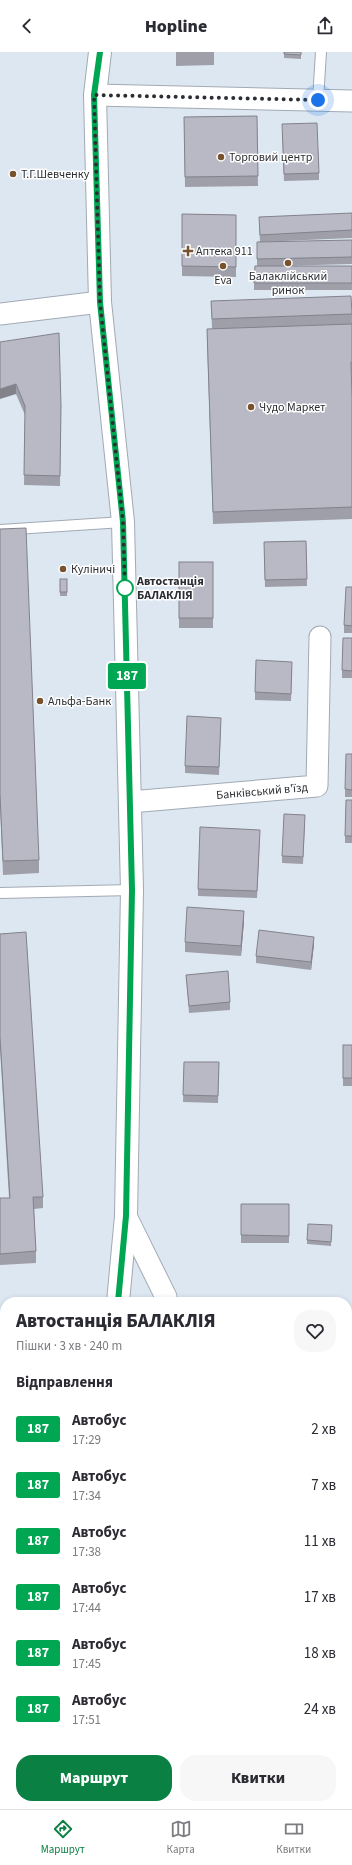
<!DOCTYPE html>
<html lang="uk">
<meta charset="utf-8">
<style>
:root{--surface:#fff;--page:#f7f7f7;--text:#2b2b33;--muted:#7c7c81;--line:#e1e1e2;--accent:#0b8043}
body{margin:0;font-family:"Source Sans 3",sans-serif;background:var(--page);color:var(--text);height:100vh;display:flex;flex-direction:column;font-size:15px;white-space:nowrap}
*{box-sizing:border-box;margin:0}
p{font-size:13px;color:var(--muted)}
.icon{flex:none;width:22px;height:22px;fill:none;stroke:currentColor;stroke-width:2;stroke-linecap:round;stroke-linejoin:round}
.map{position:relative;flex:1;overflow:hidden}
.drawer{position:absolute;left:0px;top:1245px;width:352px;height:512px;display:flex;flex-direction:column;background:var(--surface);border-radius:16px 16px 0 0;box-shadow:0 2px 6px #0003}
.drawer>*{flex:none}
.badge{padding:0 8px;border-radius:3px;font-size:14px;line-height:26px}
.you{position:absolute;width:20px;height:20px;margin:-10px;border:3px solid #fff;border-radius:50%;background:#1a73e8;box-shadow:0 0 0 6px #1a73e833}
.map>.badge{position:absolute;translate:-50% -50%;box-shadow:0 0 0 2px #fff}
h2{padding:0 16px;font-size:15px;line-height:36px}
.round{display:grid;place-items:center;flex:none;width:42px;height:42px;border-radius:16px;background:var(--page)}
.summary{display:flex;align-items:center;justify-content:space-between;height:68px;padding:0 16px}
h1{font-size:19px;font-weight:800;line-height:30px}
.cta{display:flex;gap:8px;margin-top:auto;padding:8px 16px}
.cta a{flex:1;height:46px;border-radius:16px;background:var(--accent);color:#fff;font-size:16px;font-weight:800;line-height:46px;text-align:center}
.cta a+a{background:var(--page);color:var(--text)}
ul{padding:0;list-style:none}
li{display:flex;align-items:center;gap:12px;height:56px;padding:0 16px}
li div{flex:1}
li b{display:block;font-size:15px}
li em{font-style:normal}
li .badge{min-width:44px;font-weight:700;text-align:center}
header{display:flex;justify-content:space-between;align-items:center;height:52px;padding:0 16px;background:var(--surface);font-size:18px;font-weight:800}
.tab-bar{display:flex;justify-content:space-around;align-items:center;height:56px;border-top:1px solid var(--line);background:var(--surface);font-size:11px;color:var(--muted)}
.tab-bar a{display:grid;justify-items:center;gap:2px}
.tab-bar .current{color:var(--accent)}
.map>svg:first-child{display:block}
</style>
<header><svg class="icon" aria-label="back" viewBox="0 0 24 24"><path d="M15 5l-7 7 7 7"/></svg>Hopline<svg class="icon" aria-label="share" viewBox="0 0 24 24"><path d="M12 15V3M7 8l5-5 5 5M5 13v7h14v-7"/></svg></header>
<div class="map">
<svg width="352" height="1757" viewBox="0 0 352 1757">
<rect width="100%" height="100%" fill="#dde7f2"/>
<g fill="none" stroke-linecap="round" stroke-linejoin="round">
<g stroke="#a1aab4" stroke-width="12">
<g id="service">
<polyline points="318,48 321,0"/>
<polyline points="0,478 123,470"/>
<polyline points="0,841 132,838"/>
</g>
</g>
<g stroke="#a1aab4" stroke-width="23">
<g id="minor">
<polyline points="95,43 352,49"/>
<polyline points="0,262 100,250"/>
<polyline points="130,750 317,734 320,585"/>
<polyline points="126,1164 166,1245 166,1250"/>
<polyline points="347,1407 352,1407"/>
<polyline points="0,1415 5,1415"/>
<polyline points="347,1437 352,1446"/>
<polyline points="347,1556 352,1506"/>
<polyline points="320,1757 321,1752"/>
</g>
</g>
<g stroke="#a1aab4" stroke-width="24">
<g id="tertiary">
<polyline points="100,0 95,43 100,250 123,470 132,838 126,1164 118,1250"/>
<polyline points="0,1678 5,1669"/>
</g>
</g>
<use href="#service" stroke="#fff" stroke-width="10"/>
<use href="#minor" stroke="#fff" stroke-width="21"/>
<use href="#tertiary" stroke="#fff" stroke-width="22"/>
</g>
<g fill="#9f9faa">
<polygon points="176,0 214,0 214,13 176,14"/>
<polygon points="284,0 301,0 301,7 284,6"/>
<polygon points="257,64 258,134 185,135 184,65"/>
<polygon points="282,79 319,121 319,128 284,129"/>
<polygon points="352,161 352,186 260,190 259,172"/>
<polygon points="182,162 236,163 236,225 182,224"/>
<polygon points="352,188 352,212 280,214 352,214 352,238 254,238 254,231 257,214 257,190"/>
<polygon points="211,249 352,262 352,272 298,274 352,272 352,322 351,322 352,346 352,467 213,472 207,289 207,277 212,277"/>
<polygon points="0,290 61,354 60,434 24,433 25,363 16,342"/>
<polygon points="0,477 39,808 39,821 3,823 0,755"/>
<polygon points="306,489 307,534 265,535 264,490"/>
<rect x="179" y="510" width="34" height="66"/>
<rect x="60" y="527" width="7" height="17"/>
<polygon points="352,535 352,581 344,581 344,573"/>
<polygon points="352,586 352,626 342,626 342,618"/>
<polygon points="292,617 291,649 255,648 255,640"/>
<polygon points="221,673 219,723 185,721 185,714"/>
<polygon points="352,702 352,745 345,745 345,737"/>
<polygon points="352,748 352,791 345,791 345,784"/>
<polygon points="305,770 303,812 282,811 282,804"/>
<polygon points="260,785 257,846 198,844 198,837"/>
<polygon points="244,869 241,904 185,900 185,890"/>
<polygon points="0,882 43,1145 43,1156 34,1157 36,1199 36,1211 0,1213 0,1146 9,1146 0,997"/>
<polygon points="314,892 311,918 256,911 256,904"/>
<polygon points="186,923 230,950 230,958 189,961"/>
<rect x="343" y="993" width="9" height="41"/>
<polygon points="184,1010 219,1010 218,1051 183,1050"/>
<rect x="241" y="1152" width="48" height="39"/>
<polygon points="332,1173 331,1194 307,1192 307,1188"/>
<polygon points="0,1265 5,1265 5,1352 0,1353"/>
<polygon points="0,1553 5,1556 5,1587 1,1593 0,1592"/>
<polygon points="185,1752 216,1752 214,1757 194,1757 185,1754"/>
</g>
<g fill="#82828b">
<polygon points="16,332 16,342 0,347 0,337"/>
<polygon points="244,859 244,869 241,904 241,894"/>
<polygon points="314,885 314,892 311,918 311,910"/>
<polygon points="5,1579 5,1587 1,1593 1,1586"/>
<polygon points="213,1752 216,1752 214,1757 212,1757"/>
</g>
<g fill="#b9b9c6" stroke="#82828b">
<polygon points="284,0 301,0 301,3 284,2"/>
<polygon points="257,64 258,124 185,125 184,65"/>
<polygon points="317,71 319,121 284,122 282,72"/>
<polygon points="352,161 352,178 260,183 259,165"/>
<polygon points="182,162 236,163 236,215 182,214"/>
<polygon points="352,188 352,205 257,207 257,190"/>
<polygon points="255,214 352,214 352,231 254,231"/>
<polygon points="351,244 352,262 212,267 211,249"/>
<polygon points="352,272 352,310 351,310 352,346 352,455 213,460 207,277"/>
<polygon points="59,281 61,354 60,424 24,423 25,354 16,332 0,337 0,290"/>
<polygon points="26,476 39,808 3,809 0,742 0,477"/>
<polygon points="306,489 307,527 265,528 264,490"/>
<rect x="179" y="510" width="34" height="56"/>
<rect x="60" y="527" width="7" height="13"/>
<polygon points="346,535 352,535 352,574 344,573"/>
<polygon points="343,586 352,586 352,619 342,618"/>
<polygon points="256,608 292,610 291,642 255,640"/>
<polygon points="187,664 221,666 219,715 185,714"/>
<polygon points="346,702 352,702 352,738 345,737"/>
<polygon points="346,748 352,748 352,784 345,784"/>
<polygon points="284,762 305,763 303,805 282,804"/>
<polygon points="200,775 260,778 257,839 198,837"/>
<polygon points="187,855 244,859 241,894 185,890"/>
<polygon points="259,878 314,885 311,910 256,904"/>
<polygon points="26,880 43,1145 33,1145 36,1199 0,1202 0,1146 10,1146 0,985 0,882"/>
<polygon points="228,919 230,950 189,954 186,923"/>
<rect x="343" y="993" width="9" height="33"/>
<polygon points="184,1010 219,1010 218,1044 183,1043"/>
<polygon points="241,1152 289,1152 289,1184 241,1183"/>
<polygon points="308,1172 332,1173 331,1190 307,1188"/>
<polygon points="0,1265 5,1265 5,1340 0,1341"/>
<polygon points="0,1553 5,1556 5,1579 1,1586 0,1585"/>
<polygon points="20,1752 44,1752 41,1757 17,1757"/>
<polygon points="200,1752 213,1752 212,1756"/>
</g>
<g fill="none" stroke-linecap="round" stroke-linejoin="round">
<g stroke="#fff" stroke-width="9">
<polyline id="line" points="100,0 94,43 100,250 123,470 132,838 126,1164 118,1250"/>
</g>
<use href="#line" stroke="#00a651" stroke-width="6"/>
<polyline stroke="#2b2f33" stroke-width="4" stroke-dasharray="0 7.2" points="125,536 123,470 100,250 94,43 318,48"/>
</g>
<g fill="#77522d" stroke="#fff" stroke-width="1.5">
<circle cx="221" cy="105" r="4"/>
<circle cx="13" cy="122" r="4"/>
<path d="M186 193h4v4h4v4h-4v4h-4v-4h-4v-4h4z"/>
<circle cx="288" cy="211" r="4"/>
<circle cx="223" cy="214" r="4"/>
<circle cx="251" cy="355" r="4"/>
<circle cx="63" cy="517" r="4"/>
<circle cx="40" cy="649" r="4"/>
</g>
<circle fill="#fff" stroke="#00a651" stroke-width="2" cx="125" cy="536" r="8"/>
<g text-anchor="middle" stroke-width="3" stroke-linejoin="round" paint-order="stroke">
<g font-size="12" fill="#2b2f33" stroke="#fff" text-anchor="start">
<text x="229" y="109">Торговий центр</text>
<text x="21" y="126">Т.Г.Шевченку</text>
<text x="196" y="203">Аптека 911</text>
<text x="288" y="228" text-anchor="middle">Балаклійський<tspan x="288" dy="14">ринок</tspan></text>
<text x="223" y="232" text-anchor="middle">Eva</text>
<text x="259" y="359">Чудо Маркет</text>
<text x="71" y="521">Куліничі</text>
<text x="48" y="653">Альфа-Банк</text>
</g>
<g font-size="12" font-weight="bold" fill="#2b2f33" stroke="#fff" text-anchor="start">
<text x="137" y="533">Автостанція<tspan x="137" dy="14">БАЛАКЛІЯ</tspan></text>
</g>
<g font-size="12" fill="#2b2f33" stroke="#fff">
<text transform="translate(262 739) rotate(-5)" y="4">Банківський в'їзд</text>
</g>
</g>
</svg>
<div class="you" style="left:318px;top:48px"></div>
<b class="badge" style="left:127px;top:624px;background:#00a651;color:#fff">187</b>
<section class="drawer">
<div class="summary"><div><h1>Автостанція БАЛАКЛІЯ</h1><p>Пішки · 3 хв · 240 m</p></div><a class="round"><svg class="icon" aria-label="heart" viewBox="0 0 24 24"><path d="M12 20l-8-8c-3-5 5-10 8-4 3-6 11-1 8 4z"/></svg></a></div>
<h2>Відправлення</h2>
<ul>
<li><span class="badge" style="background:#00a651;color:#fff">187</span><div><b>Автобус</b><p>17:29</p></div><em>2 хв</em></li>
<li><span class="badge" style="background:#00a651;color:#fff">187</span><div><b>Автобус</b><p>17:34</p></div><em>7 хв</em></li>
<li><span class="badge" style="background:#00a651;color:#fff">187</span><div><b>Автобус</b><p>17:38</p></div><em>11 хв</em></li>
<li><span class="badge" style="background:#00a651;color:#fff">187</span><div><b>Автобус</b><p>17:44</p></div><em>17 хв</em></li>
<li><span class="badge" style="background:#00a651;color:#fff">187</span><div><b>Автобус</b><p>17:45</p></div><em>18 хв</em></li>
<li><span class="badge" style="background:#00a651;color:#fff">187</span><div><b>Автобус</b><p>17:51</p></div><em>24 хв</em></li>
</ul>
<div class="cta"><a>Маршрут</a><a>Квитки</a></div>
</section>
</div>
<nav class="tab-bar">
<a class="current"><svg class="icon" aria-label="directions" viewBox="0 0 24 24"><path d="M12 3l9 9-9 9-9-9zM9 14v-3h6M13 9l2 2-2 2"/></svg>Маршрут</a>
<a><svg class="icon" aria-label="map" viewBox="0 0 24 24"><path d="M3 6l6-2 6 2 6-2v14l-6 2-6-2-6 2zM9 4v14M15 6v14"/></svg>Карта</a>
<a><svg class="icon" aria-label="tickets" viewBox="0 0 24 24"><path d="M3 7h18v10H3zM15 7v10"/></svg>Квитки</a>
</nav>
